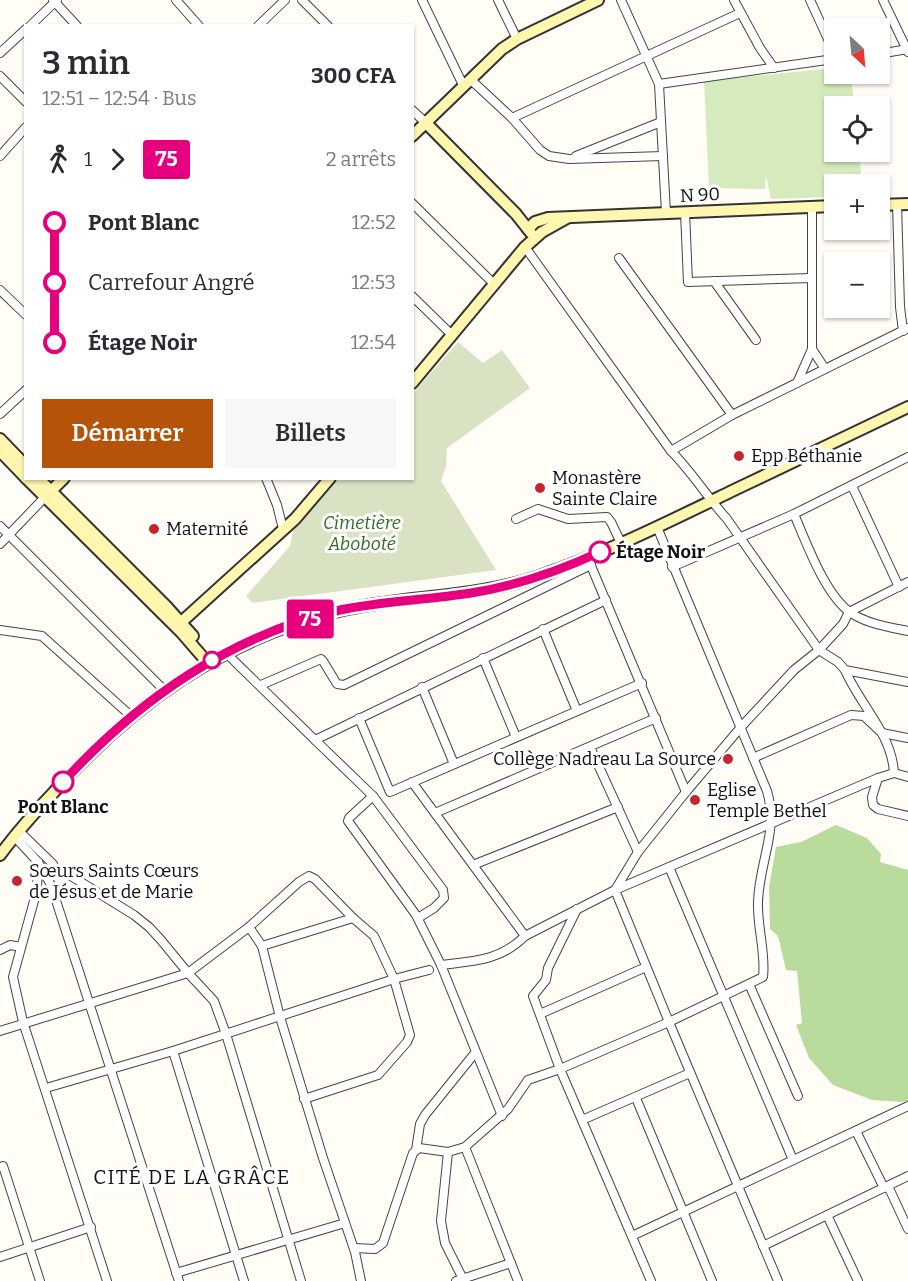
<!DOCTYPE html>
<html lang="fr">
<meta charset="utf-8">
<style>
:root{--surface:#fff;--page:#f7f7f7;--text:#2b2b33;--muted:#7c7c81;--accent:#b45309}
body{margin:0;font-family:Bitter,serif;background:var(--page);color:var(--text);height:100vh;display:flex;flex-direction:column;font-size:22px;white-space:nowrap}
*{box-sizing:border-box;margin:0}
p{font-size:20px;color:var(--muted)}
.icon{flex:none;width:33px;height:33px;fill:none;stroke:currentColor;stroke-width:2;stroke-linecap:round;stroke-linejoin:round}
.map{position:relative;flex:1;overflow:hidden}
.drawer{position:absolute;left:24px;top:24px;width:390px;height:456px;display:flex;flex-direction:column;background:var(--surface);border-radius:0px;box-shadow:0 2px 4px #0004}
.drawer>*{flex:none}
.badge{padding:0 12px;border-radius:4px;font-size:21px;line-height:39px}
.needle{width:39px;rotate:154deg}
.controls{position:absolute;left:824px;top:18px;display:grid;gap:12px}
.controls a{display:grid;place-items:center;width:66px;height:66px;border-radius:0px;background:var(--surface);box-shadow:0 2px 4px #0004;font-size:30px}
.map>.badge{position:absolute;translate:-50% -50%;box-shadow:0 0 0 3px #fff}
.legs{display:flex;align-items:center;gap:9px;height:66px;padding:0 18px;font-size:20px}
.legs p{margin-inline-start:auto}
.summary{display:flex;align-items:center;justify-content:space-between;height:102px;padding:0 18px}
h1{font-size:33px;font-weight:600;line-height:45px}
.cta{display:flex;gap:12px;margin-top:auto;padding:12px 18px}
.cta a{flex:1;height:69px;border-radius:0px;background:var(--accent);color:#fff;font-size:24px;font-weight:600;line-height:69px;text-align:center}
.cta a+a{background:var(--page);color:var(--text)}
ul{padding:0 18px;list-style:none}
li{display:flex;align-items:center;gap:21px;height:60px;font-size:22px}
li i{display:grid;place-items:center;width:9px;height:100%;margin:0 8px;background:currentColor}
li i::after{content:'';width:15px;height:15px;margin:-8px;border:4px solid;border-radius:50%;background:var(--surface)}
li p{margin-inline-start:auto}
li:first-child i{background:linear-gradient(#0000 50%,currentColor 0)}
li:last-child i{background:linear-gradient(currentColor 50%,#0000 0)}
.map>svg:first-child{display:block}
</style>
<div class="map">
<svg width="908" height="1281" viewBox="0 0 908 1281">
<rect width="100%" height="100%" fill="#fffdf5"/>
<polygon fill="#d5ebbd" points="834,68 834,74 851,74 854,106 834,106 834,152 859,152 862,184 834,184 834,197 771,199 766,176 765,189 709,188 704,81"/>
<polygon fill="#b9dc9c" points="836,825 867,838 881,854 880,862 908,870 908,1101 901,1102 872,1100 833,1085 809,1058 796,1025 802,1023 797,971 786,970 778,936 770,929 769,887 776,847 801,842"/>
<polygon fill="#d9e3c4" points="458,342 483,363 502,350 530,388 447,448 446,466 441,481 496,570 253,603 246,596 290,546 294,527 337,479 412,478 413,393"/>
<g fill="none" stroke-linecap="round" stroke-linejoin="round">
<g stroke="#444" stroke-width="10">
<g id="street">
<polyline points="53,0 77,26"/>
<polyline points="176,0 199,26"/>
<polyline points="302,0 328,26"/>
<polyline points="422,0 463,85"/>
<polyline points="498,0 517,39"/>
<polyline points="621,0 659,84 666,213"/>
<polyline points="734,0 760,48 774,68"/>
<polyline points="810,0 834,52"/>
<polyline points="883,0 908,52"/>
<polyline points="30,26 57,0"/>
<polyline points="258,26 285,0"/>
<polyline points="0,53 26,29"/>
<polyline points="879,54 908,49"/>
<polyline points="0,76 26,102"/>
<polyline points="470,79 512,118 540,150 549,156 569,159 663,156"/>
<polyline points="659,84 834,59"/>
<polyline points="412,110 426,123"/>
<polyline points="512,118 740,13"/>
<polyline points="0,156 26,127"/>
<polyline points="576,156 661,122"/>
<polyline points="412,203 494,284"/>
<polyline points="897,204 900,307 903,331"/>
<polyline points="685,212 688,282 811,278"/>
<path d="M525,247L671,451C692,472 707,497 727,519L819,650L838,662L845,670L908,682"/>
<polyline points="619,258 732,415"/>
<polyline points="714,281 756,340"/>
<polyline points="0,290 26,315"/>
<polyline points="412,296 452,335"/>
<polyline points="812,349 825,369"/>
<polyline points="797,383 812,349 812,207"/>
<polyline points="0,414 26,390"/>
<polyline points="671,451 732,415 908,328"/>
<polyline points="266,478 277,505 283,529"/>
<polyline points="852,486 899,587"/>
<path d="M794,514C806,542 825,595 851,613C868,624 888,627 908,631"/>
<polyline points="516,519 538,509 568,519 607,517 611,522 621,543"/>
<polyline points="0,526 164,690"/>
<polyline points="0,544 45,497"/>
<polyline points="589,561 686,792"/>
<polyline points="672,567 794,514 908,457"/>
<polyline points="543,629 577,711"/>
<polyline points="0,630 42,636 131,716"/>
<polyline points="226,653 315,740 606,600"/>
<polyline points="483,658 516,737"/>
<path d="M845,670C860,705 892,734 894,773"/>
<polyline points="261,685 321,659 323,661 337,684 344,685 591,565"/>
<polyline points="422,687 454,764"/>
<polyline points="359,718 390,792 642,683"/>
<polyline points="315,740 373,796 443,890 444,898 434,908 418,918"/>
<polyline points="590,747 638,852"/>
<polyline points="753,758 851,715 864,716 882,733 908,738"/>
<polyline points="878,778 872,797 873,805 878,809 908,816"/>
<polyline points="412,782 525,936"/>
<polyline points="373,796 349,818 348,821 416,915 441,965 502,1116"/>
<polyline points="435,813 656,718"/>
<polyline points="19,831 53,864 53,868 63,871 134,915 149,927 161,940 188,973 214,1001 226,1034 301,1281"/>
<polyline points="14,836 38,862 51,885 179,1281"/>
<polyline points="38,862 37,890 13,977 23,1022 107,1281"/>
<polyline points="473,865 618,807"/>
<polyline points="669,867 793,1160"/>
<polyline points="249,927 299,882 309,876 315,879 353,918"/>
<polyline points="262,946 280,1017 323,1158 355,1252 361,1281"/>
<polyline points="0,950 10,945 21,947"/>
<path d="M441,965C474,961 500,961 525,936L615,890L878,778L894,773L908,777"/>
<polyline points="749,984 798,1096"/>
<polyline points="540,1014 646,967"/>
<polyline points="0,1031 188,973 249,927 262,946 353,918 374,936 394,979 410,1035 407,1042 378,1075 304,1099"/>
<polyline points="173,1051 244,1281"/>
<polyline points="46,1088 173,1051 394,979 429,970"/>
<polyline points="636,1098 712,1281"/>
<polyline points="582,1120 690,1073"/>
<polyline points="856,1131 884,1188"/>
<polyline points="465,1147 518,1281"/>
<polyline points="416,1150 420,1124 425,1115 475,1053"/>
<polyline points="448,1152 441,1221 445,1243 463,1279"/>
<polyline points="3,1166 40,1281"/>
<polyline points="888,1186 908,1229"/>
<polyline points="827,1215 858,1281"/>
<polyline points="632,1236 908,1106"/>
<polyline points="763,1246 908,1176"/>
<polyline points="354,1248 375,1249 383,1243 413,1153 419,1148 448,1152 465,1147 508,1109 528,1080 560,1069 533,996 546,980 548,968 577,909"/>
<polyline points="0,1257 91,1227"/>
<polyline points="176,1273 345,1223"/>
<polyline points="456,1281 511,1263"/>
<path d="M651,1281L560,1069L669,1022L763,977C766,953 757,927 758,902C759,862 779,831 767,791L657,527"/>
<polyline points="778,1281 669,1022 615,890 638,852 686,792 741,727 794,670 819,650 843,624 849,612 908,582"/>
</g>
</g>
<g stroke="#333" stroke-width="14">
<g id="secondary">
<polyline points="426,123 516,214 531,233"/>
<polyline points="412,136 502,49 517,39 598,0"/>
<polyline points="879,205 908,204"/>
<polyline points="528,229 535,222 548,218 834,206"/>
<polyline points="412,383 525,247 542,232 567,218"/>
<polyline points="0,439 26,466"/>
<polyline points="0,451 26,478"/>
<polyline points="26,478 181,632 207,662"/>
<polyline points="38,478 166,606 193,636"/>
<polyline points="47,495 64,478"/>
<polyline points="177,626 295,519 330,478"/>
<path d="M0,855C17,832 35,812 54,792C133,704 223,639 339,611C405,595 474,599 539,576C606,553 670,521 734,490C792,462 850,435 908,407"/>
</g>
</g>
<use href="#street" stroke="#fff" stroke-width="8"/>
<use href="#secondary" stroke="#fff6b0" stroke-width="10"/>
</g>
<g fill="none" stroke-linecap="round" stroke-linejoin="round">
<g stroke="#fff" stroke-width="14">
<path id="line-1" d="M63,782C138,700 231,635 340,610C383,601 427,600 471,593C516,586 559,571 600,552"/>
</g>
<use href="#line-1" stroke="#e6007e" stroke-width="9"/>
</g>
<g fill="#c4262e" stroke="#fff" stroke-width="2">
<circle cx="739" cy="456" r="6"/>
<circle cx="540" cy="488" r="6"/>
<circle cx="154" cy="529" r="6"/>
<circle cx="728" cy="759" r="6"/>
<circle cx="695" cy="800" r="6"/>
<circle cx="17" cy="881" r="6"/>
</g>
<g fill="#fff" stroke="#e6007e" stroke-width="3">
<circle cx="600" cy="552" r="10"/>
<circle cx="212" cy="660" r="8"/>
<circle cx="63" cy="782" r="10"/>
</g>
<g text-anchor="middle" stroke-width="6" stroke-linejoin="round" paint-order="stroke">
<g font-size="18" fill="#111" stroke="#fff">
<text transform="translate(700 195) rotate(-3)" y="6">N 90</text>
</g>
<g font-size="18" fill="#111" stroke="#fff" text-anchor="start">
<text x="751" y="462">Epp Béthanie</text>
<text x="552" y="484">Monastère<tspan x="552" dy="21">Sainte Claire</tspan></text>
<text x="166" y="535">Maternité</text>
<text x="716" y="765" text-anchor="end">Collège Nadreau La Source</text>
<text x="707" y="796">Eglise<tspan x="707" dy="21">Temple Bethel</tspan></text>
<text x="29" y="877">Sœurs Saints Cœurs<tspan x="29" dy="21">de Jésus et de Marie</tspan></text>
</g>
<g font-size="18" font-style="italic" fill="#2f6b1f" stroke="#fff">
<text x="362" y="529">Cimetière<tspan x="362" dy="21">Aboboté</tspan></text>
</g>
<g font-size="18" font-weight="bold" fill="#111" stroke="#fff" text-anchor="start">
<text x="616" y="558">Étage Noir</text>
<text x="63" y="813" text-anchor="middle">Pont Blanc</text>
</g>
<g font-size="20" letter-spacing="1.5" fill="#111" stroke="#fff">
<text x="192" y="1184">CITÉ DE LA GRÂCE</text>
</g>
</g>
</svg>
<div class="controls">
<a><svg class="needle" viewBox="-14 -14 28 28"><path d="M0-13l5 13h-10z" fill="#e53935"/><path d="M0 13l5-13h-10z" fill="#7c7c81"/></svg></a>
<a><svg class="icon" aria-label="locate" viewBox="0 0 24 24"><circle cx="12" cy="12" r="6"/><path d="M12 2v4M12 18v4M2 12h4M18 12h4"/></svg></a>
<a>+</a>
<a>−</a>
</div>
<b class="badge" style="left:310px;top:619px;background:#e6007e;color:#fff">75</b>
<section class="drawer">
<div class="summary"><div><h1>3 min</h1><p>12:51 – 12:54 · Bus</p></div><b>300 CFA</b></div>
<div class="legs"><svg class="icon" aria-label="walk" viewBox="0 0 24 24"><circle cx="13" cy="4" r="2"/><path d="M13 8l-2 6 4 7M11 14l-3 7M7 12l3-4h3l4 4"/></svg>1<svg class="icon" aria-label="forward" viewBox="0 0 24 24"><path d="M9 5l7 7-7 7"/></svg><b class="badge" style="background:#e6007e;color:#fff">75</b><p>2 arrêts</p></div>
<ul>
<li><i style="color:#e6007e"></i><b>Pont Blanc</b><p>12:52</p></li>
<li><i style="color:#e6007e"></i><span>Carrefour Angré</span><p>12:53</p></li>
<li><i style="color:#e6007e"></i><b>Étage Noir</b><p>12:54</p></li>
</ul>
<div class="cta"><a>Démarrer</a><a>Billets</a></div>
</section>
</div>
